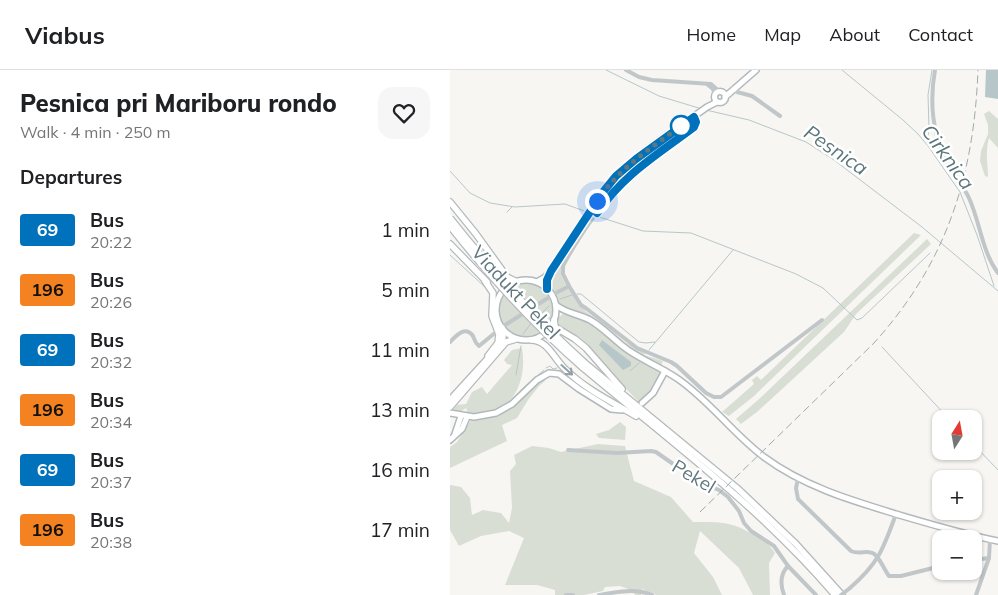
<!DOCTYPE html>
<meta charset="utf-8">
<style>
:root{--surface:#fff;--page:#f6f6f6;--text:#202124;--muted:#757577;--line:#e0e0e0}
body{margin:0;font-family:Mulish,sans-serif;background:var(--page);color:var(--text);height:100vh;display:flex;flex-direction:column;font-size:19px;white-space:nowrap}
*{box-sizing:border-box;margin:0}
p{font-size:16px;color:var(--muted)}
.icon{flex:none;width:28px;height:28px;fill:none;stroke:currentColor;stroke-width:2;stroke-linecap:round;stroke-linejoin:round}
.map{position:relative;flex:1;overflow:hidden}
.details{display:flex;flex-direction:column;background:var(--surface);width:450px}
.details>*{flex:none}
.badge{padding:0 10px;border-radius:4px;font-size:18px;line-height:32px}
.needle{width:32px;rotate:11deg}
.fabs{position:absolute;left:482px;top:340px;display:grid;gap:10px}
.fabs a{display:grid;place-items:center;width:50px;height:50px;border-radius:10px;background:var(--surface);box-shadow:0 1px 4px #0004;font-size:25px}
.you{position:absolute;width:25px;height:25px;margin:-12px;border:4px solid #fff;border-radius:50%;background:#1a73e8;box-shadow:0 0 0 8px #1a73e833}
.map>.badge{position:absolute;translate:-50% -50%;box-shadow:0 0 0 2px #fff}
h2{padding:0 20px;font-size:19px;line-height:45px}
.round{display:grid;place-items:center;flex:none;width:52px;height:52px;border-radius:15px;background:var(--page)}
.overview{display:flex;align-items:center;justify-content:space-between;height:85px;padding:0 20px}
h1{font-size:24px;font-weight:800;line-height:38px}
ul{padding:0;list-style:none}
li{display:flex;align-items:center;gap:15px;height:60px;padding:0 20px}
li div{flex:1}
li b{display:block;font-size:19px}
li em{font-style:normal}
li .badge{min-width:55px;font-weight:700;text-align:center}
header{display:flex;align-items:center;gap:30px;box-sizing:border-box;height:70px;padding:0 25px;background:var(--surface);border-bottom:1px solid var(--line)}
header strong{font-size:24px}
nav{display:flex;gap:28px;margin-inline-start:auto;font-size:18px}
main{display:flex;flex:1;min-height:0}
.map>svg:first-child{display:block}
</style>
<header>
<strong>Viabus</strong>
<nav><a>Home</a><a>Map</a><a>About</a><a>Contact</a></nav>
</header>
<main>
<section class="details">
<div class="overview"><div><h1>Pesnica pri Mariboru rondo</h1><p>Walk · 4 min · 250 m</p></div><a class="round"><svg class="icon" aria-label="heart" viewBox="0 0 24 24"><path d="M12 20l-8-8c-3-5 5-10 8-4 3-6 11-1 8 4z"/></svg></a></div>
<h2>Departures</h2>
<ul>
<li><span class="badge" style="background:#0072bc;color:#fff">69</span><div><b>Bus</b><p>20:22</p></div><em>1 min</em></li>
<li><span class="badge" style="background:#f58220;color:#111">196</span><div><b>Bus</b><p>20:26</p></div><em>5 min</em></li>
<li><span class="badge" style="background:#0072bc;color:#fff">69</span><div><b>Bus</b><p>20:32</p></div><em>11 min</em></li>
<li><span class="badge" style="background:#f58220;color:#111">196</span><div><b>Bus</b><p>20:34</p></div><em>13 min</em></li>
<li><span class="badge" style="background:#0072bc;color:#fff">69</span><div><b>Bus</b><p>20:37</p></div><em>16 min</em></li>
<li><span class="badge" style="background:#f58220;color:#111">196</span><div><b>Bus</b><p>20:38</p></div><em>17 min</em></li>
</ul>
</section>
<div class="map">
<svg width="548" height="525" viewBox="0 0 548 525">
<rect width="100%" height="100%" fill="#f7f6f3"/>
<g fill="#d9ded4">
<path d="M539,41L548,49V78L539,68C535,81 538,94 538,107L535,106L530,91L531,81L538,64V55L534,44Z"/>
<polygon points="129,161 132,161 112,198 111,205 116,215 104,223 99,216 100,209"/>
<polygon points="464,163 471,165 304,326 279,346 272,342 304,314 302,310 307,306 311,310"/>
<polygon points="477,169 481,174 406,244 394,262 307,342 291,354 286,349 308,330"/>
<path d="M78,213L89,217L99,226L53,255C42,235 56,214 78,213Z"/>
<polygon points="116,219 119,219 135,241 154,254 175,272 195,283 194,285 213,291 211,296 178,278 133,244 114,238 109,235 105,225"/>
<path d="M100,228C112,259 77,282 54,257Z"/>
<path d="M113,244C141,243 162,272 182,286C191,291 200,296 210,301L203,320L189,332L123,265L108,256V248Z"/>
<path d="M72,278C77,307 66,339 34,344C29,345 23,344 18,344L16,338L9,343L3,340L7,335L16,334L22,322L32,317L37,324L62,295L57,294L54,290L62,280Z"/>
<polygon points="93,307 95,311 89,316 78,330 67,348 52,355 57,371 0,398 0,377 7,372 21,350 44,346 53,342"/>
<polygon points="170,352 176,357 175,370 149,368 146,364 159,360"/>
<path d="M148,374L175,376L184,411L221,427L243,452C270,452 281,451 304,465C313,470 319,474 325,483L319,493L320,525H303L289,498L250,461L244,483L263,507L272,525H206L192,519L191,525H185L183,521L170,516L155,517L153,521L134,525H105V520L87,515H55L74,468L59,461L31,466L9,476L0,460V415L11,417L20,428L22,445L33,440L51,443L59,453L62,438L60,401L66,394L64,385L82,376L99,378L111,382Z"/>
</g>
<g fill="#b7c7c9">
<polygon points="536,0 548,0 548,29 535,27"/>
<polygon points="152,270 181,292 181,296 173,300 149,275"/>
</g>
<g fill="none" stroke-linecap="round" stroke-linejoin="round">
<g stroke="#b7c7c9" stroke-width="1">
<polyline points="156,0 209,26 252,39"/>
<polyline points="392,0 453,50 468,64 478,76 510,122 527,165 544,216"/>
<polyline points="256,40 299,50 356,72 384,90 472,157 548,221"/>
<polyline points="477,74 479,58 478,25 482,0"/>
<polyline points="0,101 20,123 40,133 65,137 115,134 137,142"/>
<polyline points="57,142 62,137"/>
<polyline points="140,144 193,161 241,163 346,204 373,218 407,250 412,248 480,183"/>
<polyline points="0,185 36,218"/>
<polyline points="127,224 131,224 189,272 196,273 205,272"/>
<polyline points="110,229 122,225"/>
<polyline points="89,246 99,236"/>
<polyline points="73,264 82,252"/>
<polyline points="432,277 499,349"/>
<polyline points="199,280 283,180"/>
<polyline points="96,298 100,296 103,299 107,298"/>
<polyline points="180,301 189,293"/>
<polyline points="66,305 71,276"/>
<polyline points="70,321 94,300"/>
<polyline points="524,375 548,400"/>
</g>
<g stroke="#b2b9bc" stroke-width="8">
<g id="major">
<circle cx="270" cy="27" r="5.5"/>
<polyline points="275,27 306,0"/>
<circle cx="76" cy="240" r="30"/>
<path d="M87,212L94,208L101,201C121,170 140,134 166,107C192,79 227,59 257,37L267,32"/>
<path d="M106,235C115,243 129,244 140,250C154,258 165,271 178,280C194,291 212,298 228,309C260,331 283,364 314,387C353,416 400,430 446,444C480,454 513,464 548,471"/>
<polyline points="192,333 203,323 215,301"/>
<polyline points="0,343 24,347 46,343 62,334 87,310 99,303 109,304 129,319 161,339 172,340"/>
<polyline points="5,364 11,346"/>
<polyline points="0,370 12,359 17,347"/>
</g>
</g>
<g stroke="#b4babc" stroke-width="8">
<g id="highway">
<polyline points="0,132 26,164 57,207 67,212"/>
<polyline points="0,174 37,212"/>
<polyline points="35,211 43,223 42,246 49,264 48,273 38,286"/>
<polyline points="104,250 105,257 125,269 136,278 172,319"/>
<path d="M81,270C98,270 104,289 115,299C135,319 162,332 186,346"/>
<polyline points="48,277 53,267 52,258"/>
<polyline points="135,293 287,418 346,474 392,525"/>
<path d="M132,297C219,370 311,438 385,525"/>
<polyline points="0,330 42,284"/>
<polyline points="0,337 56,272 66,269"/>
</g>
</g>
<g stroke="#c1c7c9" stroke-width="4">
<polyline points="176,0 189,7 202,10 261,14 270,22"/>
<path d="M485,0C479,34 482,65 499,96C505,107 514,117 519,128C530,152 532,182 548,203"/>
<polyline points="258,15 263,19 265,25"/>
<polyline points="283,18 287,22 302,26 330,46"/>
<path d="M244,47L246,52L244,57C222,74 197,88 176,108C154,129 127,169 113,196V204L119,216L131,235L137,239L187,278L221,292L227,296L256,323L264,327H271L372,250"/>
<polyline points="106,223 119,216"/>
<polyline points="55,255 98,228"/>
<path d="M0,272C6,266 15,255 23,266C25,271 25,273 29,276L46,262"/>
<polyline points="118,380 167,383 201,381 206,382 249,412 269,420 278,427 289,441 294,453 301,461 324,476 338,496 366,525"/>
<path d="M348,409L346,418L348,429L401,481C409,485 415,480 422,483C428,484 435,501 439,506H451L491,496"/>
<polyline points="524,490 539,488"/>
<path d="M400,518C429,493 433,479 446,444"/>
<polyline points="116,525 123,525"/>
<path d="M149,525C166,522 186,518 202,525"/>
<path d="M334,525C330,514 330,504 338,496"/>
<polyline points="526,525 539,488 540,469"/>
</g>
<use href="#major" stroke="#fff" stroke-width="5"/>
<use href="#highway" stroke="#fff" stroke-width="5.5"/>
<path stroke="#a0aaad" stroke-width="1" stroke-dasharray="8 4" stroke-linecap="butt" d="M250,442L423,274C496,194 524,107 528,0"/>
<g stroke="#b4babc" stroke-width="8" stroke-linecap="butt">
<g id="highway-bridge">
<path d="M0,148C41,200 85,248 135,293"/>
<path d="M0,156C40,207 83,254 132,297"/>
</g>
</g>
<polyline stroke="#c1c7c9" stroke-width="4" points="391,525 400,518"/>
<use href="#highway-bridge" stroke="#fff" stroke-width="5.5"/>
</g>
<defs><path id="oneway-shaft" d="M-6 0H5M1.5-3L5.5 0L1.5 3" fill="none" stroke-width="1.6" stroke-linecap="round" stroke-linejoin="round" transform="scale(1.25)"/></defs>
<use stroke="#90a0a5" href="#oneway-shaft" transform="translate(117 300) rotate(42)"/>
<g fill="none" stroke-linecap="round" stroke-linejoin="round">
<g stroke="#fff" stroke-width="11">
<path id="line" d="M97,219V210L101,201L153,122L166,106L186,89L244,47L246,52L244,57C207,85 175,103 147,143"/>
</g>
<use href="#line" stroke="#0072bc" stroke-width="8"/>
<path stroke="#60777f" stroke-width="5" stroke-dasharray="0 9" d="M147,131C168,99 201,78 231,56"/>
</g>
<circle fill="#fff" stroke="#0072bc" stroke-width="2.5" cx="231" cy="56" r="10"/>
<g text-anchor="middle" stroke-width="5" stroke-linejoin="round" paint-order="stroke">
<g font-size="19" fill="#60777f" stroke="#fff">
<text transform="translate(66 222) rotate(47)" y="7">Viadukt Pekel</text>
<text transform="translate(244 406) rotate(31)" y="7">Pekel</text>
</g>
<g font-size="20" font-style="italic" fill="#5b777b" stroke="#fff">
<text transform="translate(386 80) rotate(34)" y="7">Pesnica</text>
<text transform="translate(498 87) rotate(54)" y="7">Cirknica</text>
</g>
</g>
</svg>
<div class="fabs">
<a><svg class="needle" viewBox="-14 -14 28 28"><path d="M0-13l5 13h-10z" fill="#e53935"/><path d="M0 13l5-13h-10z" fill="#757577"/></svg></a>
<a>+</a>
<a>−</a>
</div>
<div class="you" style="left:147px;top:131px"></div>
</div>
</main>
